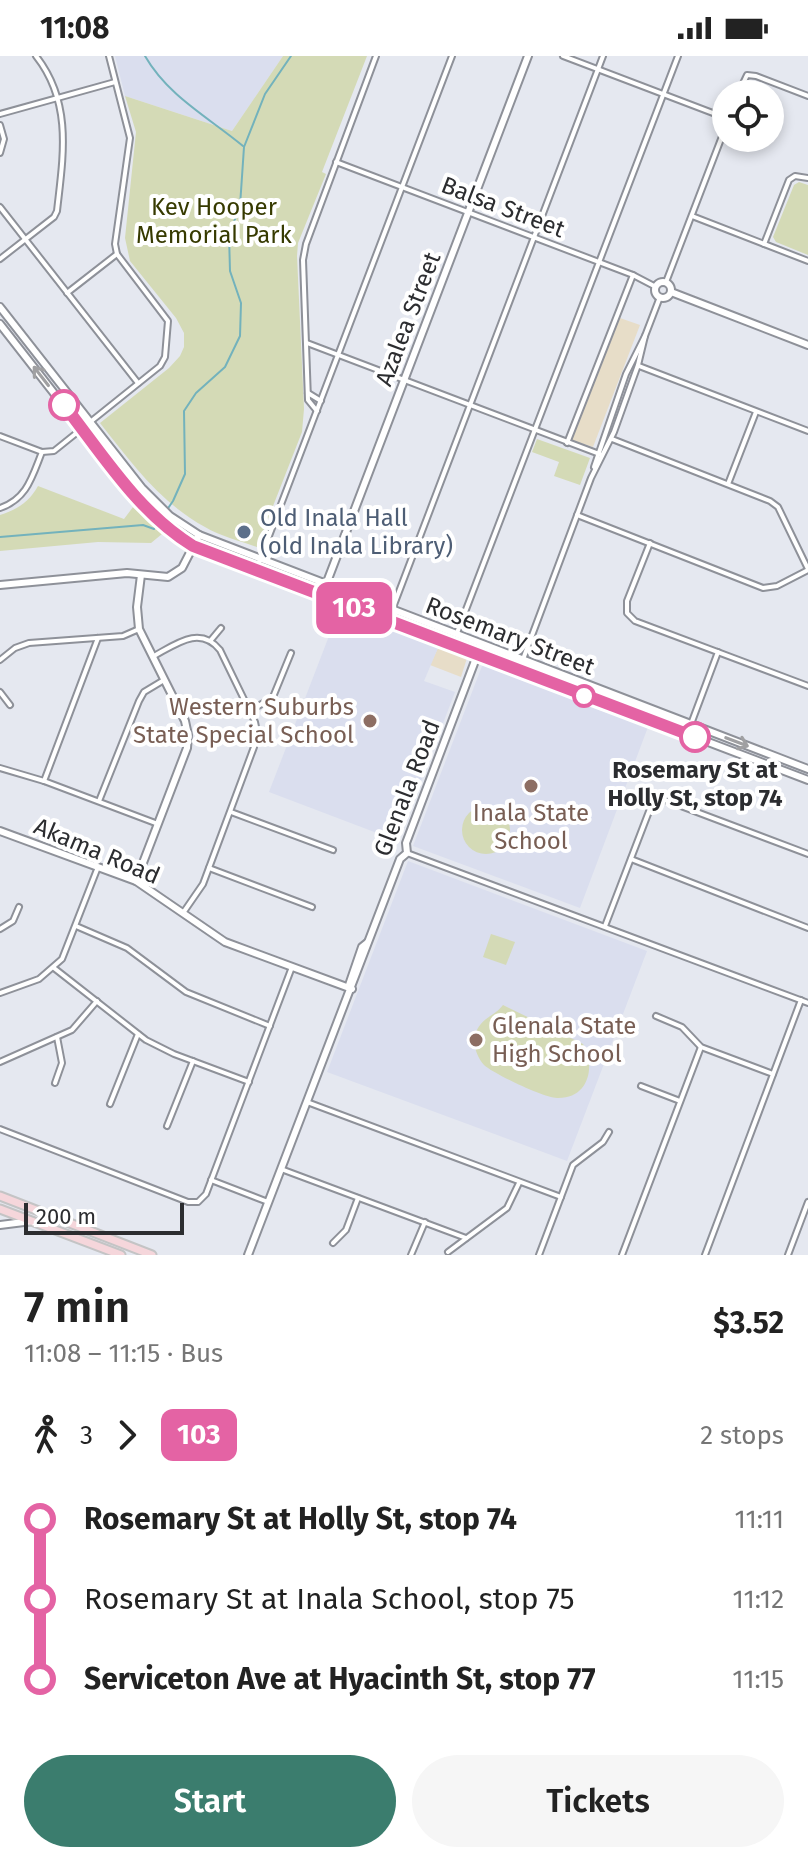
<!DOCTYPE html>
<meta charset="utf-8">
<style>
:root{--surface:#fff;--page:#f6f6f6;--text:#222;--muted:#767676;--accent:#3b7d6e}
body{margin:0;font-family:"Fira Sans",sans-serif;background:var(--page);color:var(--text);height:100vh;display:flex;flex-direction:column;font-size:30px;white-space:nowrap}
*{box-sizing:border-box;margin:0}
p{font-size:26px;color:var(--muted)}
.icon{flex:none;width:44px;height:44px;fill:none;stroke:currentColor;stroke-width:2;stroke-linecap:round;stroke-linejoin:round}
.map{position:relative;height:1199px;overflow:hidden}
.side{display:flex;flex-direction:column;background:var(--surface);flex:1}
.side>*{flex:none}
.badge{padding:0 16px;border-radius:12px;font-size:28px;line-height:52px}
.fabs{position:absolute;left:712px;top:24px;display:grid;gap:16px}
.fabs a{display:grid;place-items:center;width:72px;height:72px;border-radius:50%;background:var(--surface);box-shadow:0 4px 12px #0003;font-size:40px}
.scale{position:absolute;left:24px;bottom:20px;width:160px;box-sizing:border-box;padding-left:8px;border:4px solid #2c2d30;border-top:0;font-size:22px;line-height:28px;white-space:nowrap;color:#2c2d30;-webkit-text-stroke:6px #fff;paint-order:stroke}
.map>.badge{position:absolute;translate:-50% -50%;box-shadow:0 0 0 4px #fff}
.legs{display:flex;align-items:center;gap:12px;height:88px;padding:0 24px;font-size:26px}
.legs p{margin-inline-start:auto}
.summary{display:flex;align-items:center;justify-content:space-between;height:136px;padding:0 24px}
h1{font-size:44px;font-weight:600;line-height:60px}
.button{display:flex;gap:16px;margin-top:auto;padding:16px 24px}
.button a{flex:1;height:92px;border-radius:48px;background:var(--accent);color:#fff;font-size:32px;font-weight:600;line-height:92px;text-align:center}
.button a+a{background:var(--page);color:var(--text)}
ul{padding:0 24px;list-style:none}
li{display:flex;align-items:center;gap:28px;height:80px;font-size:30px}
li i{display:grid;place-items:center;width:12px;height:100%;margin:0 10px;background:currentColor}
li i::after{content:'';width:20px;height:20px;margin:-10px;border:6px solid;border-radius:50%;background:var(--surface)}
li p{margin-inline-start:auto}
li:first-child i{background:linear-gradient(#0000 50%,currentColor 0)}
li:last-child i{background:linear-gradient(currentColor 50%,#0000 0)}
.status{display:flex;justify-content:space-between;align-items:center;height:56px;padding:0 40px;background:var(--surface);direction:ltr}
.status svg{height:22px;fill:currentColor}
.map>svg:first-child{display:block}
</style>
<div class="status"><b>11:08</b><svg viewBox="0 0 49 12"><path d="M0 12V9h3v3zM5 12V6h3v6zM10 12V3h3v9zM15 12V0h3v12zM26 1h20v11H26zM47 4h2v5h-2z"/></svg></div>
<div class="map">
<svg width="808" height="1199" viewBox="0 0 808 1199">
<rect width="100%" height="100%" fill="#e5e8f0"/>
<g fill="#e7ddc8">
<polygon points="620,262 640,269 593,391 572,384"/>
<polygon points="438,592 467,602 461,621 430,609"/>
</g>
<g fill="#dadeee">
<polygon points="115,0 283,0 232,75 125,40"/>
<polygon points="339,554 438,592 424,625 455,636 398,785 269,736"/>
<polygon points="486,609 570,641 576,646 648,671 580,852 413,790 482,610"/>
<polygon points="408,805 647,895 567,1105 327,1016"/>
</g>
<g fill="#d4dab6">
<path d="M283,0H367L322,116L326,118L298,187L297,200L304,353L302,376L257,491C240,485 220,480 205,471C159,446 131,406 100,367L169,312L180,300L184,291V277L176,262L130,205L125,182L136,76L125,40L232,75Z"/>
<polygon points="799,126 808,129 808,199 776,186 773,181 794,129"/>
<polygon points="537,383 590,402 580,429 554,420 559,406 532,396"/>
<path d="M38,430L124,463L133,451L162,478L151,487L98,486L0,495V459C18,453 29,446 38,430Z"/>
<circle cx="486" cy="774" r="24"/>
<polygon points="491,878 515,886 506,909 483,901"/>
<path d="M503,949L583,988C596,1010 589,1043 557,1042C544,1042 494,1018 484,1009C477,1001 473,990 475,980C479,962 494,961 503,949Z"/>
</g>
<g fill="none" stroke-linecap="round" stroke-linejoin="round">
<g stroke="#73b2bc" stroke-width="2">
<path d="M145,0C168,40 208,61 243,90"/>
<polyline points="162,461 173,445 185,418 184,355 196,337 225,311 240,280 241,247 230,215 229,179 240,150 244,91 265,38 291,0"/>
<polyline points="0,481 143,469 154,473 158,466"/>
</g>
<g stroke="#8e9199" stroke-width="8">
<g id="street">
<polyline points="563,0 726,62"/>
<polyline points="738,38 747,19 756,20 808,40"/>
<polyline points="0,58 115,26"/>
<polyline points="0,69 4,83 0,97"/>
<polyline points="336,106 633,219 656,231"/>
<polyline points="0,151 138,327"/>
<polyline points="692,160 808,205"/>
<polyline points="764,188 789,124 795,120 808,122"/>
<path d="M0,203L54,161L57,155C63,101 73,47 36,0"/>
<polyline points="666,226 726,70"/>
<polyline points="67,237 117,198"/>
<polyline points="307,287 602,399"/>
<polyline points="639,310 808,375"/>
<polyline points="308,337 321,345"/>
<polyline points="317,355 308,344 303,204 306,188 376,0"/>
<polyline points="0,380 42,396 54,395 160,310 165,301 168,265 117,198 115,188 130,82 109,0"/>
<polyline points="612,383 770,445 778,451 808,513"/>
<polyline points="567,387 633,219"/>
<polyline points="594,411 626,318 645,280 660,241"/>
<polyline points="728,428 756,356"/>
<path d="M0,452C27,443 32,421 42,396"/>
<polyline points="577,459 763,532 777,530 808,514"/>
<polyline points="650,487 627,545 627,557 635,565 808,630"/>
<polyline points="256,514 452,0"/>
<polyline points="392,554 603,0"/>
<polyline points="457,577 678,0"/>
<polyline points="211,584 221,572"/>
<path d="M154,600C176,588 200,569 220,594L255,666L257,676L254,691L203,828L183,857"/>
<polyline points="0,604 15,592 29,587 123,580 139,573"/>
<polyline points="519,614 591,422 614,376 638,309 645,280"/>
<polyline points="0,636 10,649"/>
<polyline points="250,655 273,641 291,597"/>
<polyline points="691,668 718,596"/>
<polyline points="0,712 44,725 158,768"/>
<polyline points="44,725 98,582"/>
<polyline points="99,745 139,645 144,636 164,624"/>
<polyline points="231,756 333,794"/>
<polyline points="407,797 808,947"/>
<polyline points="631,803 808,872"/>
<polyline points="209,812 312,851"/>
<polyline points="76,870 127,892 186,936 270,970"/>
<polyline points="605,870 653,745 657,741 808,798"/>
<polyline points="0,873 13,865 19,851"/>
<polyline points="54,912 146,984 174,998 249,1026"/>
<polyline points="0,937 39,923 62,903 98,811"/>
<polyline points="656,960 682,971 701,991 773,1018"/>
<polyline points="0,1006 72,974 97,945"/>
<polyline points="55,1027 62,1007 57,981"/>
<polyline points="641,1030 680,1045"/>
<polyline points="307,1046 561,1141"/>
<polyline points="110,1048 138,978"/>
<polyline points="167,1070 193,1005"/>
<polyline points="0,1073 188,1146 198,1146 206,1138 292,911"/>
<polyline points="281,1113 466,1182"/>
<polyline points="211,1124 268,1146"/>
<polyline points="333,1187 346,1174 358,1142"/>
<polyline points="448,1196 507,1152 519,1127"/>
<polyline points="411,1199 425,1166"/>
<polyline points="539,1199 573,1109 603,1086 609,1076"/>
<polyline points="622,1199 701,991"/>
<polyline points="705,1199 801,944"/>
<polyline points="788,1199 808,1146"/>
</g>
</g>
<g stroke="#8e9199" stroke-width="10">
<g id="secondary">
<circle cx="663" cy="234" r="8"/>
<polyline points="671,236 808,289"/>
<polyline points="0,251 142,432 170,460 199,479 808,713"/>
<polyline points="0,268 128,432 171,475 193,490 808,724"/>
<polyline points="0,529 127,517 168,521 182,512 199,479"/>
<polyline points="322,539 528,0"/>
<polyline points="0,775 136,825 225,886 352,933"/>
<polyline points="136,825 187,692 188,679 185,665 139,573 137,551 141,519"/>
<polyline points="349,929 362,891 367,887"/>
<polyline points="0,1169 32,1165"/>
<path d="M248,1199C299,1067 350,935 400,803L407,797L406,787L481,589"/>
</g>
</g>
<g stroke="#c4c4c5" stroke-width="11">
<g id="primary">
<polyline points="0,1140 152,1199"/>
<polyline points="0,1153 121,1199"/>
</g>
</g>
<use href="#street" stroke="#fff" stroke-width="4"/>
<use href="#secondary" stroke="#fff" stroke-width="6"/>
<use href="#primary" stroke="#f5d6db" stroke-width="7"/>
</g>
<defs><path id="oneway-shaft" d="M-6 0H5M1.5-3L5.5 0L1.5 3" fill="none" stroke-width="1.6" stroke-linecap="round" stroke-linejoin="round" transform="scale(2)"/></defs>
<g stroke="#a0a0a2">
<use href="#oneway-shaft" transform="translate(41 320) rotate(-128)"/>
<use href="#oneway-shaft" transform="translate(737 686) rotate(21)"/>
</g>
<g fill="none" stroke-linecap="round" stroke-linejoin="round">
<g stroke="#fff" stroke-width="18">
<path id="line-1" d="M64,349C103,399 138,456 193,490L695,681"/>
</g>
<use href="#line-1" stroke="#e463a4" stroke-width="12"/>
</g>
<g fill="#fff" stroke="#e463a4" stroke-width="4">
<circle cx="64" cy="349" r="14"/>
<circle cx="584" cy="640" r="10"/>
<circle cx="695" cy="681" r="14"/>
</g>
<circle fill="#5c6f8a" stroke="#fff" stroke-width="3" cx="244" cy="476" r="8"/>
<g fill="#8d6e63" stroke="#fff" stroke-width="3">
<circle cx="370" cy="665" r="8"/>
<circle cx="531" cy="730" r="8"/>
<circle cx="476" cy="984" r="8"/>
</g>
<g text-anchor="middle" stroke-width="8" stroke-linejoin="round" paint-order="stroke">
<g font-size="24" fill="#363a00" stroke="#fff">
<text x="214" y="159">Kev Hooper<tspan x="214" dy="28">Memorial Park</tspan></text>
</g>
<g font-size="24" fill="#2c2d30" stroke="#fff">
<text transform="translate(503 151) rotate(21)" y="8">Balsa Street</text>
<text transform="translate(408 263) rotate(-69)" y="8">Azalea Street</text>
<text transform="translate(510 580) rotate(21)" y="8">Rosemary Street</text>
<text transform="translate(407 732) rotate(-69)" y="8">Glenala Road</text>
<text transform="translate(97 795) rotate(23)" y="8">Akama Road</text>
</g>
<g font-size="24" fill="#4e5e75" stroke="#fff" text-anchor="start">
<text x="260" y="470">Old Inala Hall<tspan x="260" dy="28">(old Inala Library)</tspan></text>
</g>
<g font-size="24" fill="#785e54" stroke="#fff" text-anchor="end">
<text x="354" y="659">Western Suburbs<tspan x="354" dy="28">State Special School</tspan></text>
<text x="531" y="765" text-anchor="middle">Inala State<tspan x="531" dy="28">School</tspan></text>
<text x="492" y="978" text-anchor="start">Glenala State<tspan x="492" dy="28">High School</tspan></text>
</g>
<g font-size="24" font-weight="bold" fill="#2c2d30" stroke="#fff">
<text x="695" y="722">Rosemary St at<tspan x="695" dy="28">Holly St, stop 74</tspan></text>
</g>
</g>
</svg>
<div class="fabs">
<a><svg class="icon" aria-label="locate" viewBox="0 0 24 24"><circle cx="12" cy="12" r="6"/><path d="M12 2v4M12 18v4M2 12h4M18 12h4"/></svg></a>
</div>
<div class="scale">200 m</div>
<b class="badge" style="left:354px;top:552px;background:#e463a4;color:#fff">103</b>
</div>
<section class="side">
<div class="summary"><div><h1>7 min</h1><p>11:08 – 11:15 · Bus</p></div><b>$3.52</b></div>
<div class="legs"><svg class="icon" aria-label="walk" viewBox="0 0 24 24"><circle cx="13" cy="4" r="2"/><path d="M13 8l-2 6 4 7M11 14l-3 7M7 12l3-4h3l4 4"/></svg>3<svg class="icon" aria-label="forward" viewBox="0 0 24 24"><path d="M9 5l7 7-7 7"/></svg><b class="badge" style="background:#e463a4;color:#fff">103</b><p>2 stops</p></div>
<ul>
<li><i style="color:#e463a4"></i><b>Rosemary St at Holly St, stop 74</b><p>11:11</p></li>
<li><i style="color:#e463a4"></i><span>Rosemary St at Inala School, stop 75</span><p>11:12</p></li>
<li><i style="color:#e463a4"></i><b>Serviceton Ave at Hyacinth St, stop 77</b><p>11:15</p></li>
</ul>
<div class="button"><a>Start</a><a>Tickets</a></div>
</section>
